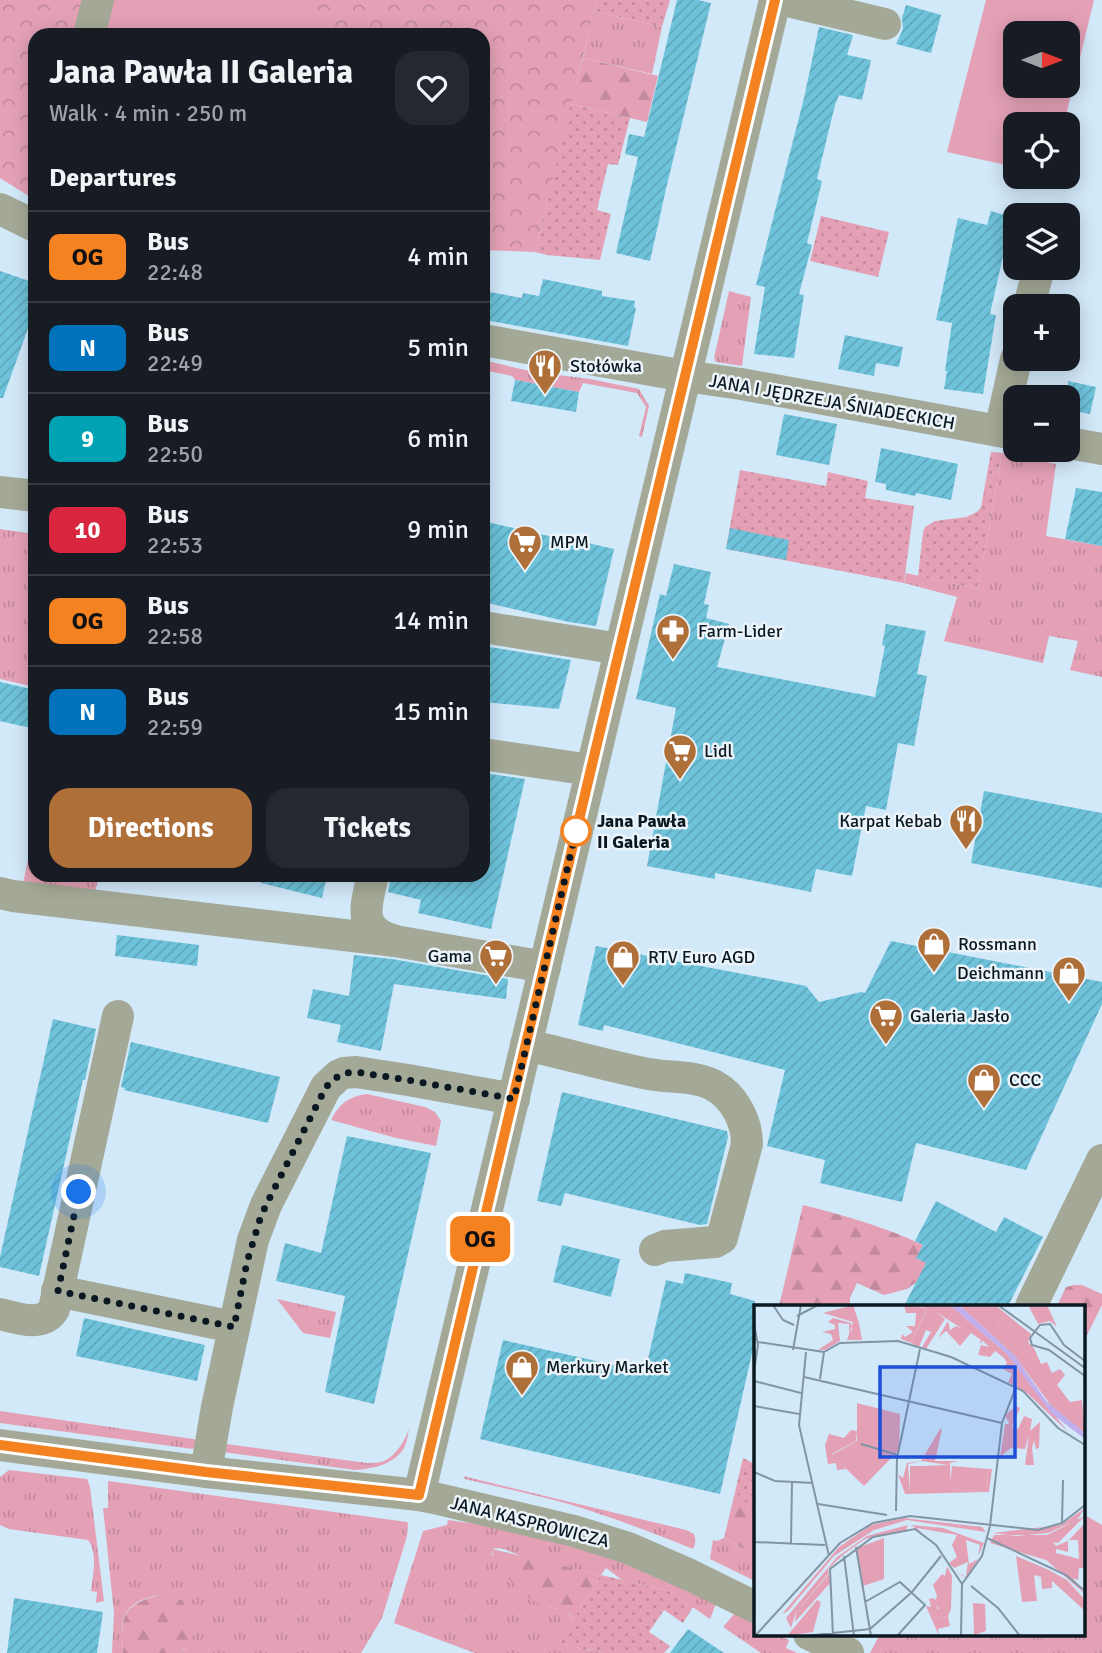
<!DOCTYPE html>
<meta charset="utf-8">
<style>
:root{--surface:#171b24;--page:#242831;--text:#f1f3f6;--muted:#9ea1a6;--line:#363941;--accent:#af6f38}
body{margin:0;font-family:Signika,sans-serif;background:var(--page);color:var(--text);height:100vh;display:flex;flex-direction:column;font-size:26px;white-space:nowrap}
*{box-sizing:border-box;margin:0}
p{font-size:23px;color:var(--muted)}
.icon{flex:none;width:38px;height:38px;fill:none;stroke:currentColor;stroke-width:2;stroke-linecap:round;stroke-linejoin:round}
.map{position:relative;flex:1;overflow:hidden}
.details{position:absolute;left:28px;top:28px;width:462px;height:854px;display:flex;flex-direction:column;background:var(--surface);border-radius:21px;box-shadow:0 4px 18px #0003}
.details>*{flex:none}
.badge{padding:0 14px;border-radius:10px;font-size:24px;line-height:46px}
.needle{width:46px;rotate:90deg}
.fabs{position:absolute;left:1003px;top:21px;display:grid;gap:14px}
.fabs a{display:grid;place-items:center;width:77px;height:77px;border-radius:14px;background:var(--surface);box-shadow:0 4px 18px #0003;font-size:35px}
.you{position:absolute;width:35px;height:35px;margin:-18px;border:5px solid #fff;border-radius:50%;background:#1a73e8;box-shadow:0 0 0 10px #1a73e833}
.map>.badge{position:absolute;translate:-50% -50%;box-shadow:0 0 0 4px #fff}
h2{padding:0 21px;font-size:26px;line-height:63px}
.round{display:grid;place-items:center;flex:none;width:74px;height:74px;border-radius:21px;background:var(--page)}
.summary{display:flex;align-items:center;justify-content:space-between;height:119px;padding:0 21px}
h1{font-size:33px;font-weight:700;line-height:52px}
.button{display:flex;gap:14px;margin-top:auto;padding:14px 21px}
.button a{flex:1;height:80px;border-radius:21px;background:var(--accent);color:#fff;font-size:28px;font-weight:700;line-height:80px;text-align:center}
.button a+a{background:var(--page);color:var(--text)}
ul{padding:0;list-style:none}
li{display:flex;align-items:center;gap:21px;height:91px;padding:0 21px;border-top:2px solid var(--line)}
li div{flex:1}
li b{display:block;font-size:26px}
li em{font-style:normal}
li .badge{min-width:77px;font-weight:700;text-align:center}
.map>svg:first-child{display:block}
</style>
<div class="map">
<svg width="1102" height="1653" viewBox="0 0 1102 1653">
<defs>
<pattern id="grass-tufts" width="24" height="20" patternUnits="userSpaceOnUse" patternTransform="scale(1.75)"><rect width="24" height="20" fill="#e4a1b6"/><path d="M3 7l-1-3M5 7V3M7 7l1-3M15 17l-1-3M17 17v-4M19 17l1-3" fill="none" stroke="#c28a9c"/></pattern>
<pattern id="forest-firs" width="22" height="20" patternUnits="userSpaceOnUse" patternTransform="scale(1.75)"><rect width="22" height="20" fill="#e4a1b6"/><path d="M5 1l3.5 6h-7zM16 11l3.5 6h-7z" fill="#c28a9c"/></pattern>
<pattern id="park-crowns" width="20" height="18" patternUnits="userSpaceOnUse" patternTransform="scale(1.75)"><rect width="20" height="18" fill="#e4a1b6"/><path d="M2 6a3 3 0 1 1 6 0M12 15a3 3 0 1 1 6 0" fill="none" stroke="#c28a9c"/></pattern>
<pattern id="garden-dots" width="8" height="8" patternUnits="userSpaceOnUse" patternTransform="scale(1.75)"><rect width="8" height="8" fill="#e4a1b6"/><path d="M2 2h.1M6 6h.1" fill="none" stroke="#c28a9c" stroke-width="1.8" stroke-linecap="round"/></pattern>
<pattern id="building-hatch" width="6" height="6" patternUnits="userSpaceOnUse" patternTransform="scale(1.75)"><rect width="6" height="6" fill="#6ec3db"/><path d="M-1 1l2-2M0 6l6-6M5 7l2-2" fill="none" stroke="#5ea7bc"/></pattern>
</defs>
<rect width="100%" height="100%" fill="#d2e9fa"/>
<g fill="url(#grass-tufts)">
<polygon points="594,11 662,27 652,74 583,58"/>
<polygon points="729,291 751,297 742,366 716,362 714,358"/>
<polygon points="483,360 534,372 590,379 639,389 649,406 642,437 639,436 646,407 637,393 583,383 579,392 515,380 512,376 483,370"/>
<polygon points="1002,453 1056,464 1046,536 1102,546 1102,677 1070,670 1078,641 1049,636 1043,663 944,641 957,597 904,583 906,573 978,589"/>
<polygon points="0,529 35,534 35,687 0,679"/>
<polygon points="34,829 35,875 99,875 95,893 23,884"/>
<path d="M367,1094L425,1107L435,1112L441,1121L436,1146L396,1138L331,1120C339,1104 349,1096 367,1094Z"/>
<polygon points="277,1299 336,1312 330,1338 303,1333"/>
<polygon points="0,1411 200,1440 193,1449 0,1423"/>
<path d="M409,1429C408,1434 407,1441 405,1446C396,1464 373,1469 355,1470L223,1452L219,1443L367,1463C372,1463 379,1463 384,1461C396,1456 405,1440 409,1429Z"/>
<path d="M9,1470L87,1479L90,1487L104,1601L96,1603L97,1592L91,1591C93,1576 98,1552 88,1540L9,1529L0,1525V1477Z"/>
<path d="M463,1476L686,1530L694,1534C696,1540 696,1543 693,1549C651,1532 609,1516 565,1503C532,1494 499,1487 465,1479Z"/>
<path d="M108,1481L407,1522L408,1523L407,1536L382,1618L361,1653H181L186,1648L159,1595C121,1603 120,1618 123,1653H112L114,1613L103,1508H108Z"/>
<polygon points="1083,1514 1102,1525 1102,1653 870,1653 880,1634 1083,1634"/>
<path d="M448,1520L513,1529L611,1558L656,1575L716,1604L710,1619L669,1591L622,1580L606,1568L601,1575C575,1569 549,1563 524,1557C513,1554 504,1546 492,1549V1555L548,1607L565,1610L574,1619L558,1645L573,1644L582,1650L595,1649L602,1653H475L394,1623L423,1531L447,1525Z"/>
<polygon points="724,1538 755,1555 755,1581 710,1559 713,1540 717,1541"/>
<polygon points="735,1613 755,1623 755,1634 776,1634 789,1640 786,1648 797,1653 761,1653 723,1627"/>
</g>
<g fill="url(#forest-firs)">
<polygon points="583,58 658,76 647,122 571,104"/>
<path d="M803,1205C846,1216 883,1226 923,1245L916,1258L927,1263L918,1281L907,1289L884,1295L857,1283L850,1298V1306H779Z"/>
<polygon points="1074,1285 1082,1285 1102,1294 1102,1305 1083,1343 1083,1306 1057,1306 1066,1287"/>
<polygon points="735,1492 755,1512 755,1555 724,1538"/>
<path d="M492,1549L601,1575L574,1619C565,1606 552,1610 539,1604C523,1596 492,1567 492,1549Z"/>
<path d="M159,1595L182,1600C196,1620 201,1633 181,1653H123C120,1616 122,1605 159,1595Z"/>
</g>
<polygon fill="url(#park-crowns)" points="0,0 597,0 535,252 483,250 483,35 35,35 35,200 0,178"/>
<g fill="url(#garden-dots)">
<polygon points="597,0 670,0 662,27 594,11"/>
<polygon points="571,104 630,118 618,165 608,164 597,210 611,214 600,260 547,255 535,252"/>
<polygon points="821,216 889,232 878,277 810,261"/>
<polygon points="991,452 1002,453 978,589 918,576 923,532 925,527 935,521 966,517 977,512 981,507"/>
<polygon points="740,470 826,486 828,472 868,481 865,498 914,506 904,583 726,549"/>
<polygon points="743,1458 755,1464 755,1512 735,1492"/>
<polygon points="601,1575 669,1591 693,1607 683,1623 664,1610 649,1632 670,1646 664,1653 602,1653 595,1649 582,1650 573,1644 557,1646"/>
</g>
<g fill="#e4a1b6" fill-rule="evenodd">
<polygon points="112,0 320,0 311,35 266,35 232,26 229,35 103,35"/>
<path d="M986,0H1094L1064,124H1015V167L947,152ZM1015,33H1068V86H1015Z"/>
</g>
<g fill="url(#building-hatch)">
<polygon points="677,0 698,0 711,3 666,189 650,261 616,253 638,157 625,154 629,134 644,137"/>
<polygon points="906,5 941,15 931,53 896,44 903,29 902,18"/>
<polygon points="819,27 853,35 847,55 871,60 862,100 839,95 835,105 817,179 822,181 807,243 812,245 799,294 804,295 794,358 754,354 765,287 756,285 804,98"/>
<polygon points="991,211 1015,218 1015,222 1012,237 1006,243 990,314 996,315 983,394 944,389 947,371 945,371 952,323 936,320 958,218 987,225"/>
<polygon points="0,271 35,283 35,309 3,398 0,398"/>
<polygon points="543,279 602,291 602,296 635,301 634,307 636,308 628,346 485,320 490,292 522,298 523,293 539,296"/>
<polygon points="845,335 903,347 899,367 876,363 874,376 838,369"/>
<polygon points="515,380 579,392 576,412 511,401"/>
<polygon points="1068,381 1096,387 1090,414 1068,410"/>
<polygon points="784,414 837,424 829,465 776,455"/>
<polygon points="881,448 958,464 951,500 916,493 915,496 886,490 886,484 875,482"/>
<polygon points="1076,488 1102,492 1102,546 1065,539"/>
<polygon points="483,521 575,542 575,540 614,549 596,626 569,622 483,602"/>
<polygon points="730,528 789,540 786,560 726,549"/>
<polygon points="674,564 711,572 704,604 709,605 706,618 729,624 717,667 875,697 885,646 882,645 886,624 926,631 917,674 927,676 914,746 898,743 886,810 866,806 852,876 816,869 811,892 715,873 715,879 647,866 676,708 636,699 660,594 666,596"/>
<polygon points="483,646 571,660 559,709 483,702"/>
<polygon points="0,682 35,690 35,729 0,721"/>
<polygon points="483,773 525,779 491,929 418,913 421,900 388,892 391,875 483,875"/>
<polygon points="984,791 1102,813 1102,888 971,863"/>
<polygon points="262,875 327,875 322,898 261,883"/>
<polygon points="117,935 199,945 197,966 115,956"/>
<polygon points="891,941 1102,982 1102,1004 1026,1170 916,1143 902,1202 820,1183 825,1160 767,1146 785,1070 604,1025 603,1031 578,1025 596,946 806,986 819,1002 861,992 865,993"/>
<polygon points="354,955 392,959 508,979 506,999 394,984 381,1051 337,1042 341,1025 307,1018 313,989 349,996"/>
<polygon points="53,1019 96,1029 85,1080 83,1080 39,1276 0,1267 0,1257"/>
<polygon points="131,1042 280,1077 268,1123 124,1090 125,1088 121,1087"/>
<polygon points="562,1092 727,1131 728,1137 707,1224 700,1225 565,1193 561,1206 537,1201"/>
<polygon points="347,1136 431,1153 374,1404 325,1392 345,1296 276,1281 285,1243 321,1253"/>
<polygon points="936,1201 996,1232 1004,1217 1043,1237 1008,1306 904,1306 926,1263 916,1258 923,1245 915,1241"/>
<polygon points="562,1245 620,1259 611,1297 553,1282"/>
<polygon points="685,1273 732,1283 730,1294 755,1301 755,1340 720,1494 480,1439 503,1340 645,1372 666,1280 683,1284"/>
<polygon points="84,1318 205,1345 197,1381 76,1356"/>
<polygon points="14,1598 103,1612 97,1653 7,1653"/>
<polygon points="688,1629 724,1653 670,1653"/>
</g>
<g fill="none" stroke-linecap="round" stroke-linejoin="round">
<g stroke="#a4a997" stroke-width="32">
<polyline points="783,0 885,24"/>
<polyline points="89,35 98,0"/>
<polyline points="0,209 35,226"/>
<polyline points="1029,306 1039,268"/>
<polyline points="483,340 685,376 741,384 1015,434"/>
<polyline points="1000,431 1016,359"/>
<polyline points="1068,443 1102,449"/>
<polyline points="0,492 35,496"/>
<polyline points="483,627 620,649"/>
<polyline points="483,754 591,770"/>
<path d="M373,875C366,906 356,930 395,941"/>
<polyline points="0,893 13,896 395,941 545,967"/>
<path d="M526,1045C567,1054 608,1066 649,1074C669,1078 694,1075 713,1085C734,1096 747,1121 747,1144L722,1238L715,1242L665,1246L655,1250"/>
<polyline points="57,1291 234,1327"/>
<polyline points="1031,1306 1102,1160"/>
<path d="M0,1314C17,1318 43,1328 54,1309L118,1016"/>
<polyline points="0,1445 206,1472 419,1495 434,1498 574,1531 628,1548 690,1575 755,1607"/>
<polyline points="206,1472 217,1407 253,1240 266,1205 326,1087 339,1075 344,1073 356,1072 408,1080 514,1099"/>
<polyline points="419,1495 775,0"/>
<polyline points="809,1634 848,1653"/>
</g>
</g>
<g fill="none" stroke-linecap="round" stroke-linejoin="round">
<g stroke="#fff" stroke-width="16">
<polyline id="line" points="0,1445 206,1472 419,1495 591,769 775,0"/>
</g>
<use href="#line" stroke="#f58220" stroke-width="10"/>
<polyline stroke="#0a1822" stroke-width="7" stroke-dasharray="0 12.6" points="79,1192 58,1291 234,1327 247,1262 260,1219 266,1205 326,1087 334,1079 344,1073 356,1072 408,1080 514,1099 576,831"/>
</g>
<defs>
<g id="restaurant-pin" transform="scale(1.75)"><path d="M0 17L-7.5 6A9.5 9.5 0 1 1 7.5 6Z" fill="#af6f38" stroke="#ecf4fa"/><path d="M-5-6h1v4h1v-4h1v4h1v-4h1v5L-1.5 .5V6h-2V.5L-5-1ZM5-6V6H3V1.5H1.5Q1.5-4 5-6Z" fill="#fff"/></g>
<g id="supermarket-pin" transform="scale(1.75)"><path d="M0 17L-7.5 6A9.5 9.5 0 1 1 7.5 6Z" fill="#af6f38" stroke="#ecf4fa"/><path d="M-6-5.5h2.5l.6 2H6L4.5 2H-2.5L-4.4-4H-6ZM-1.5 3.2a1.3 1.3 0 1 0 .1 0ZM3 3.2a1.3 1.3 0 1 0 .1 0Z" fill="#fff"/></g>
<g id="pharmacy-pin" transform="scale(1.75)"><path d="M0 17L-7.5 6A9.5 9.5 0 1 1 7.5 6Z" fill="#af6f38" stroke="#ecf4fa"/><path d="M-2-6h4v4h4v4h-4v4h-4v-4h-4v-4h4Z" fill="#fff"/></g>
<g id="shop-pin" transform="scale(1.75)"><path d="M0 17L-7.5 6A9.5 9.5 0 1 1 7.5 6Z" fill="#af6f38" stroke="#ecf4fa"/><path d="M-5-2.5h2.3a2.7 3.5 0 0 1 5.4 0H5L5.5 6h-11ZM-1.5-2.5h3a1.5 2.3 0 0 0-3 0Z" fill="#fff"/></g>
</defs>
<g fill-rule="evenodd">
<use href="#restaurant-pin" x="545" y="366"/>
<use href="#supermarket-pin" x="525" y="542"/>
<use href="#pharmacy-pin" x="673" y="631"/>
<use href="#supermarket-pin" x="680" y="751"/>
<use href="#restaurant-pin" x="966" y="821"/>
<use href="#shop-pin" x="934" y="944"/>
<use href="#supermarket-pin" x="496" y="956"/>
<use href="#shop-pin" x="623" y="957"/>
<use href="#shop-pin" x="1069" y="973"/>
<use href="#supermarket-pin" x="886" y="1016"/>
<use href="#shop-pin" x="984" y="1080"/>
<use href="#shop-pin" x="522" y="1367"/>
</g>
<circle fill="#fff" stroke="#f58220" stroke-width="3.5" cx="576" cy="831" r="14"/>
<g text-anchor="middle" stroke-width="5" stroke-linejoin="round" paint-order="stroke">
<g font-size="18" fill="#0a1822" stroke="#ecf4fa" text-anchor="start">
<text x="570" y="372">Stołówka</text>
<text x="550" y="548">MPM</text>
<text x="698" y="637">Farm-Lider</text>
<text x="704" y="757">Lidl</text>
<text x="942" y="827" text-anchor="end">Karpat Kebab</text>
<text x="958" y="950">Rossmann</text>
<text x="472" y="962" text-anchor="end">Gama</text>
<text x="648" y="963">RTV Euro AGD</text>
<text x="1044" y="979" text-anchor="end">Deichmann</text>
<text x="910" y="1022">Galeria Jasło</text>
<text x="1009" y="1086">CCC</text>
<text x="546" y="1373">Merkury Market</text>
</g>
<g font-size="18" fill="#0a1822" stroke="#ecf4fa">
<text transform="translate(832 402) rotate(10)" y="6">JANA I JĘDRZEJA ŚNIADECKICH</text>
<text transform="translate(530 1522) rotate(14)" y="6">JANA KASPROWICZA</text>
</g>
<g font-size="18" font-weight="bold" fill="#0a1822" stroke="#ecf4fa" text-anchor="start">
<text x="597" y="827">Jana Pawła<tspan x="597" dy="21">II Galeria</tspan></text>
</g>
</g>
<g transform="translate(754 1305)">
<rect width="331" height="331" fill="#d2e9fa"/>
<path d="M99,0L105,18L108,35H93L99,17L69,8ZM168,0H196L252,48L314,127L273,88L254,77L258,69L249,64L253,58L250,53L241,46L236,52L224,50L227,40L235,42L229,36L225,39L227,35L217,28L206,41L192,26L184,33L194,16L196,25L202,21L209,24L180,6L191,14L172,44L168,42L177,27L172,25L165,42L157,38L173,4ZM205,0H241L277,29L274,38L249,13L243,18L299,75L306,64L311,70L303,80L316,97L328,95L331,128L298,102L261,51ZM274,0H293L303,22L296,16L284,19ZM79,13L97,18L98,25L95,27V19L84,18L86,36L71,45H64L79,35L77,29L68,27L81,24V20L74,17ZM262,101L266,103L258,121L264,124L270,111L278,114L276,126L286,117L285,143L282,144L280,136L278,143L280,160H271L275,130L271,144L257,143L246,152L251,119H255L251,110ZM186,124H188L181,156H204L196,158L197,184L233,187L234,164H238L235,187L151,189L144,169L149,173L153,158L167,156ZM168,156L194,160L169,161L195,162L156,187L154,159ZM331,203L323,215L294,228L263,231L238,228L307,220ZM331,211L304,238L299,237L302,241L314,236V247L302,244V248L325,254L324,235H315L331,218V263H325L324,275L319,273L331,289L292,255L236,238L240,230H293ZM150,213L228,222L232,227L153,215L120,225L80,251L34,306L28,309L85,242L117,220ZM154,220L152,225L111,234L90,249L74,264L77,280L76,285L74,269L42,307L37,323L32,313L83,252L113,231ZM157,220L189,223L230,238L224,251L226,240L212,235L215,259L224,254L212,273L201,266L212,272L214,257L200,263L195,258L203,252L198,240L203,230L163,223L168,228ZM262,251L295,265L313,275H298V283L288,284L287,272L280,270L283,296L268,297ZM180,293L185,308L179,313L194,311L196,321L184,324L185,331L172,301L177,302L175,294Z" fill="#e4a1b6" fill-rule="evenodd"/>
<path d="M150,0L173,3L157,38L147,34L148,29L151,32L159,27L152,21H161L162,8H152ZM249,13L280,43L287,59L293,57L298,68L306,64L299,76L243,18ZM193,261L198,271L197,304L194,311L179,313L178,311L177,302L180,312L185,303L180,298L183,291L179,280L188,269L191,271ZM297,275H313L331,295V306ZM63,295L67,297L59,327L33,331Z" fill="#e4a1b6"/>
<path d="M219,298L231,299L232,326L220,330Z" fill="#e4a1b6"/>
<path d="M103,98L146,109L145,145L110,181L78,150L103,136Z" fill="#e4a1b6"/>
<path d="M97,125L103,126L102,136L78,149L92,164L83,165L82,158L74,159L71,140L75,129L90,133ZM130,233V274L109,281L103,243ZM75,269L77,277L41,317L42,307Z" fill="#e4a1b6"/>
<path d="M119,124L138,136L135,146L109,138L112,126ZM156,161H195V187H156ZM198,161L234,164L233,187L196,184Z" fill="#e4a1b6"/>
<path d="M196,0H205L261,51L292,96L331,128V134L297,108L252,48Z" fill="#c1aeec"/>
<path fill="none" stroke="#8295a4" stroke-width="2" d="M19,0L29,15L40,20M244,0L331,63M43,11L64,0M0,19L4,40L0,66M4,37L70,47M39,45L47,0M52,47L45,120L75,251M70,47L86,38L144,36L197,52L269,86L304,123L331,140M331,56L310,40L296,19L286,20L276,33L278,40L295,45L331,71M50,72L248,118M66,74L70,47M0,76L47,88M0,101L45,109M107,139L144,150M0,167L21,176L59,178M64,199L133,210M142,206L143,153L166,44M308,218L309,175M236,221L248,118L262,82M233,233L312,270L331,286M0,237L71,240M37,238L38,177M102,242L117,331M90,251L100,331M217,281L244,303L266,331M111,297L146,277L171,300L143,331M1,331L86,238L119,218L156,211L284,225L308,218L331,200M51,331L116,324L158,287L187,251M79,331L76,264L119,232L161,224L182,240L208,279M207,331L208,279L228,251L236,221"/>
<path fill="#1d4ed8" fill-opacity="0.15" stroke="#1d4ed8" stroke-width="3.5" d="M126,62H261V152H126Z"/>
<rect width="331" height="331" fill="none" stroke="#0a1822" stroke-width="3.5"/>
</g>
</svg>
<div class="fabs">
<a><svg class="needle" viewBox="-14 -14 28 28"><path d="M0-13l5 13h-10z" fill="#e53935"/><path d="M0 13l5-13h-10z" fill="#9ea1a6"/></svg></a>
<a><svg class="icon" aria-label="locate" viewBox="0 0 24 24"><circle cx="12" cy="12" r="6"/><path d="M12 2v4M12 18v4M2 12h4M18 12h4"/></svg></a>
<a><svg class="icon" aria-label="layers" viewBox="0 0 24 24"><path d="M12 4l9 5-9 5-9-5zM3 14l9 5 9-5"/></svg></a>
<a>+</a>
<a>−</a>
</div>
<div class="you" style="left:79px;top:1192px"></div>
<b class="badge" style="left:480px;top:1239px;background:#f58220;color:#111">OG</b>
<section class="details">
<div class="summary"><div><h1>Jana Pawła II Galeria</h1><p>Walk · 4 min · 250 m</p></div><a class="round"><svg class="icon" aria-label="heart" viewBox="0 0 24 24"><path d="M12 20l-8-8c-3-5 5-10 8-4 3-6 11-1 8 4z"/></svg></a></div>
<h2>Departures</h2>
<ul>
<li><span class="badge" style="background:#f58220;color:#111">OG</span><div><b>Bus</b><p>22:48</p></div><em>4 min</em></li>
<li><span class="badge" style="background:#0072bc;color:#fff">N</span><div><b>Bus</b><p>22:49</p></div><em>5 min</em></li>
<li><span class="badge" style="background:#00a3b4;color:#fff">9</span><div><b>Bus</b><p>22:50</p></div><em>6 min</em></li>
<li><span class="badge" style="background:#d7263d;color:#fff">10</span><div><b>Bus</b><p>22:53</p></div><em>9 min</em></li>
<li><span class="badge" style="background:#f58220;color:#111">OG</span><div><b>Bus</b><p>22:58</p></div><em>14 min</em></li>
<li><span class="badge" style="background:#0072bc;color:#fff">N</span><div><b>Bus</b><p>22:59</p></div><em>15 min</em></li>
</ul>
<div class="button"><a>Directions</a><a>Tickets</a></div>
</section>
</div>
